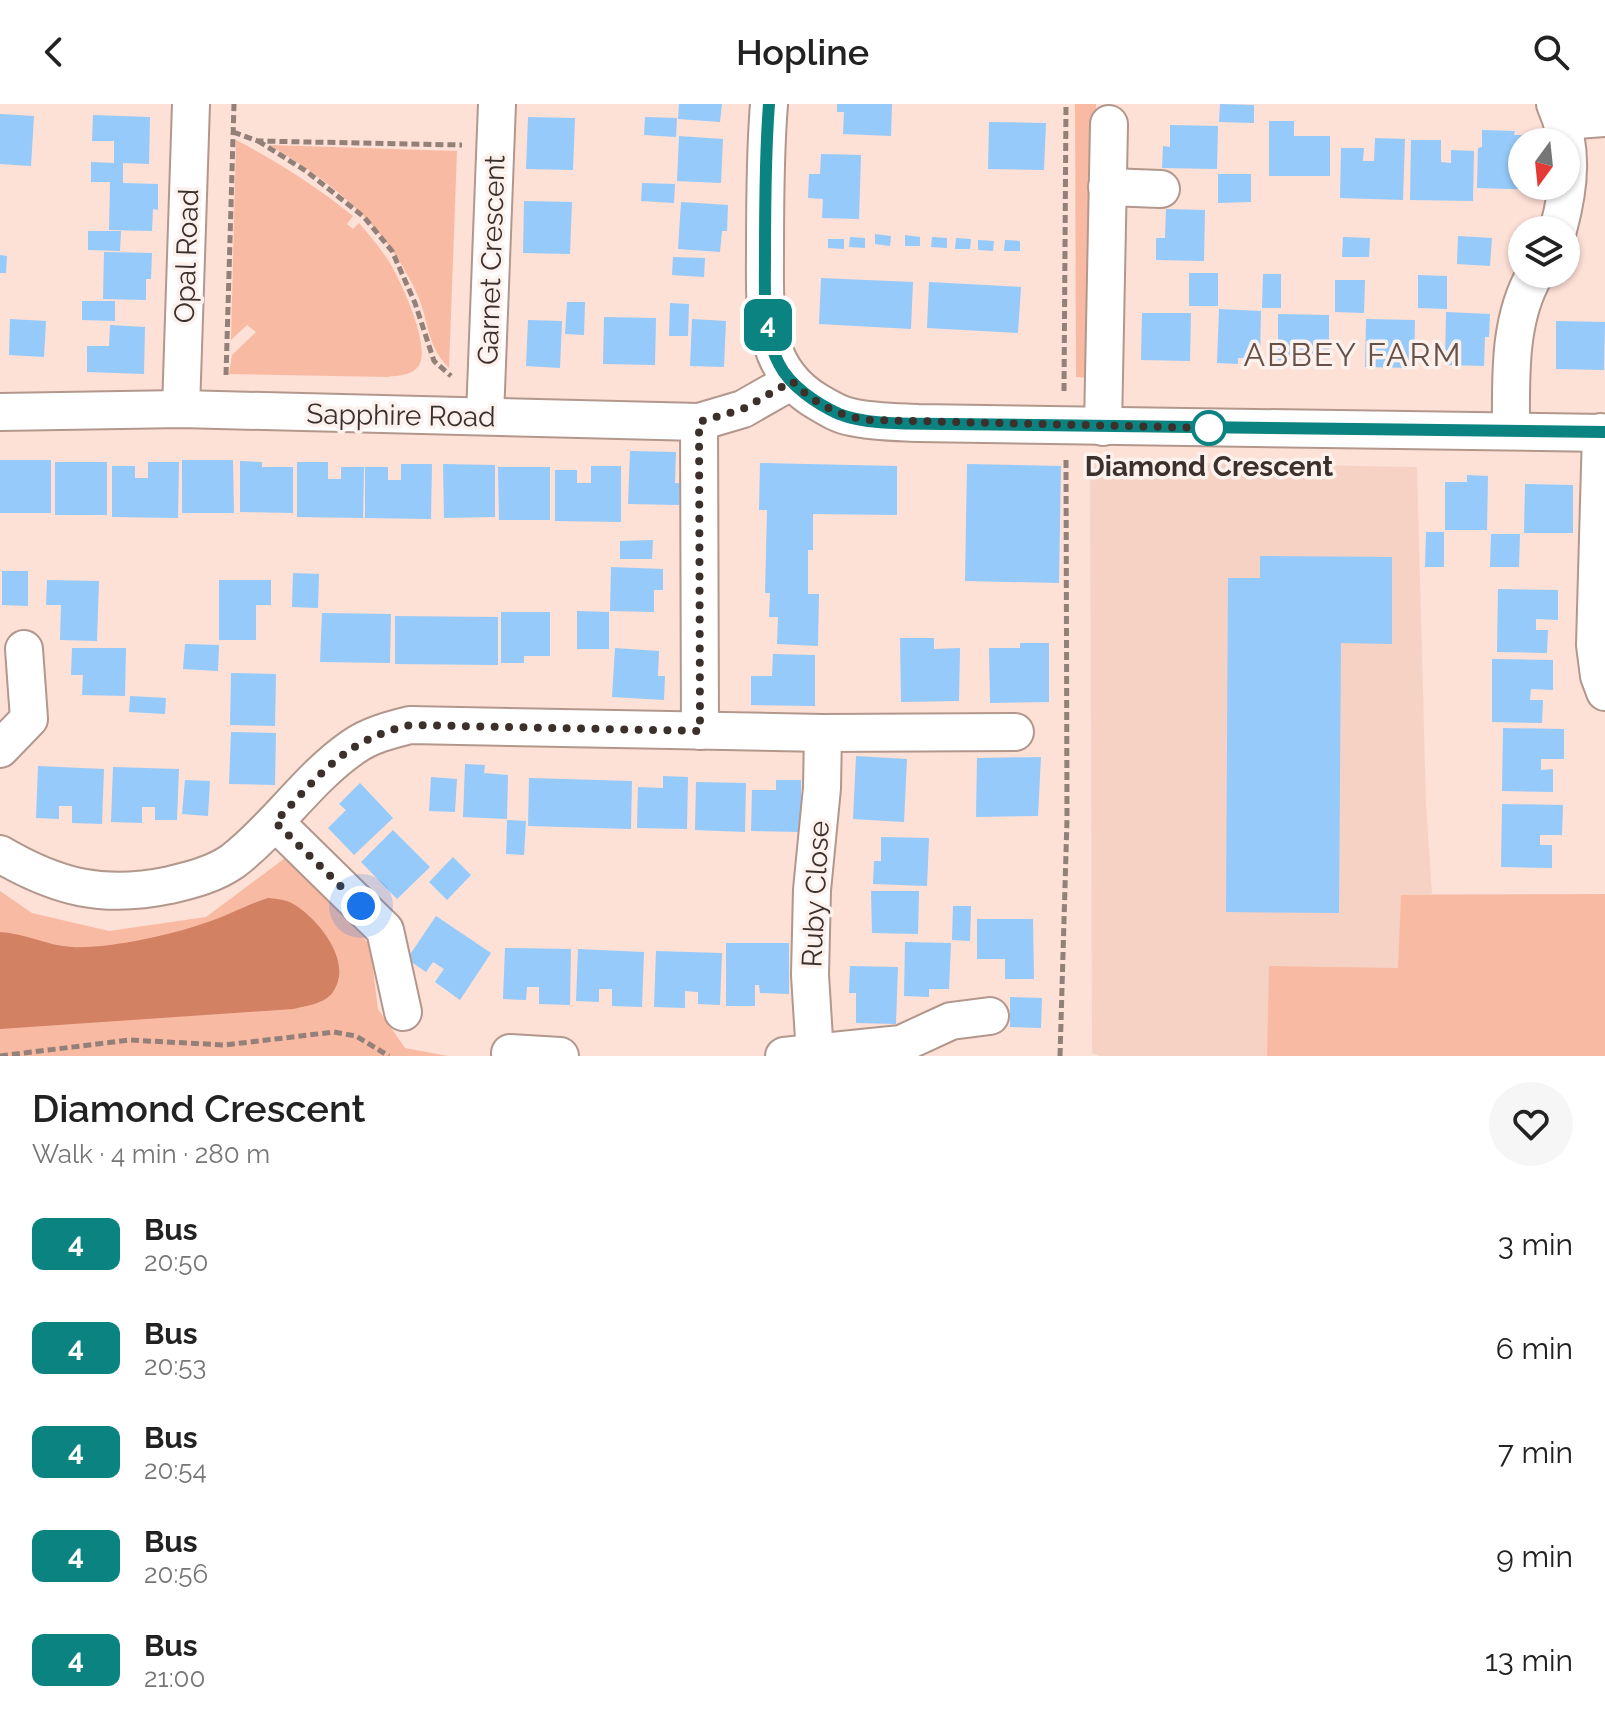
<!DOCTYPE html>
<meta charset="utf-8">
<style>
:root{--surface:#fff;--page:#f6f6f6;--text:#222;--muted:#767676}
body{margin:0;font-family:Raleway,sans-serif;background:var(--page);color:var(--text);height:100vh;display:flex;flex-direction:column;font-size:30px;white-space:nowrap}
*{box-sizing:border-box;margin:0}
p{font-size:26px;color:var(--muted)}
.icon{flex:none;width:44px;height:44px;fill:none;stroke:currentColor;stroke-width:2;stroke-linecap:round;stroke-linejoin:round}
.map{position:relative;height:952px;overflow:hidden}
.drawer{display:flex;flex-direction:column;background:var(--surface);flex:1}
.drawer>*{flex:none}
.badge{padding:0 16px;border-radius:12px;font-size:28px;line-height:52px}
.needle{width:52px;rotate:195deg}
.buttons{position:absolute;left:1508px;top:24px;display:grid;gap:16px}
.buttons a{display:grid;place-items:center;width:72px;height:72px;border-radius:50%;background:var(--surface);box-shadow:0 2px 6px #0004;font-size:40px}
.you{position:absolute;width:40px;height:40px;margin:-20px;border:6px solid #fff;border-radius:50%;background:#1a73e8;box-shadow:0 0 0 12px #1a73e833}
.map>.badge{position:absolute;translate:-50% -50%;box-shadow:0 0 0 4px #fff}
.round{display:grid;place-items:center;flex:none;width:84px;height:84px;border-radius:42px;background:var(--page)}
.overview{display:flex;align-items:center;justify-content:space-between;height:136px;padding:0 32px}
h1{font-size:38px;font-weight:600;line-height:60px}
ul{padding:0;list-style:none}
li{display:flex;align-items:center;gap:24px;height:104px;padding:0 32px}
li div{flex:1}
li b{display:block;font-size:30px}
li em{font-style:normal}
li .badge{min-width:88px;font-weight:700;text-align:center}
header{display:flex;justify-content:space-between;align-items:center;height:104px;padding:0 32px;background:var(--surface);font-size:36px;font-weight:600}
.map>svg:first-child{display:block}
</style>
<header><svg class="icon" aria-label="back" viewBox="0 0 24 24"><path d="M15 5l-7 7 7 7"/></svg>Hopline<svg class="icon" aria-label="search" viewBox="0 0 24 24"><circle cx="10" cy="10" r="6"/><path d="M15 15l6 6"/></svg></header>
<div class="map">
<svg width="1605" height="952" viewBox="0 0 1605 952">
<rect width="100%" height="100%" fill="#fde0d6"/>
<polygon fill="#f6d2c5" points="1090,357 1417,363 1426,700 1432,790 1605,790 1605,952 1100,952 1092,949"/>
<g fill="#f9baa3">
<polygon points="1075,0 1096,0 1091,274 1076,273"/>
<path d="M236,36C278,58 316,82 353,112L347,120L353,125L359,119C370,132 381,145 390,159C401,178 434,247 417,264C410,272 398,271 388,273L229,270L232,251L256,228L247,221L231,236Z"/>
<path d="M269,41L457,47L449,264C426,240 430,221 418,192C387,122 333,78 269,41Z"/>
<polygon points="289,751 370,841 378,905 405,944 448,952 0,952 0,787 32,809 109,827 206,813"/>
<polygon points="1605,790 1605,952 1267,952 1269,862 1398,864 1401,791"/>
</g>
<path fill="#d28163" d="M268,794C279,795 289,796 298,803C321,819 353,859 333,888C325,900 305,902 293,905L0,925V828C25,829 48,842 72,843C108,845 171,831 205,819C227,812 246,801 268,794Z"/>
<g fill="#95cafa">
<polygon points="679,0 722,0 720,18 678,15"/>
<polygon points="837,0 892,0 891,32 843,30 844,8 837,8"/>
<polygon points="1220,0 1254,1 1254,19 1219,18"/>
<polygon points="0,10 34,12 31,62 0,60"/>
<polygon points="93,11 150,13 149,60 123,59 123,79 158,80 158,106 153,105 152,127 109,126 110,78 91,78 91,58 114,59 114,37 92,37"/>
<polygon points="528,13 575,14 573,66 526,65"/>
<polygon points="645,13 677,14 676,33 644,31"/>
<polygon points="1269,17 1294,17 1294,32 1330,32 1330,72 1269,72"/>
<polygon points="989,18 1046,19 1044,66 988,65"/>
<polygon points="1170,21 1218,22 1217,65 1162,64 1163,42 1170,43"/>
<polygon points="1482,26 1515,27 1514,31 1545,31 1545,38 1522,38 1522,82 1543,82 1543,86 1477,84 1478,44 1482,43"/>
<polygon points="679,32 723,35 721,79 677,77"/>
<polygon points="1375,34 1405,35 1403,96 1340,94 1341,44 1364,44 1363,57 1374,57"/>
<polygon points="1411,36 1441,36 1441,58 1451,59 1451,46 1474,47 1473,97 1410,96"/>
<polygon points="821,50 861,51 859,115 822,114 823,95 808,94 809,70 820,70"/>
<polygon points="1218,70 1251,70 1251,98 1218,99"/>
<polygon points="642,79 675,80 674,99 641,97"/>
<polygon points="524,97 572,98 570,150 523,149"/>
<polygon points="681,98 728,101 727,127 722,127 720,148 678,145"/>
<polygon points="1166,105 1205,106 1204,157 1156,156 1156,134 1165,134"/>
<polygon points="88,127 121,127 120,147 88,146"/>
<polygon points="875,130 891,132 890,142 875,140"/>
<polygon points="905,131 920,133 920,142 905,142"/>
<polygon points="1458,132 1492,134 1490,162 1457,160"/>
<polygon points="850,133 865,134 865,144 849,143"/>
<polygon points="932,133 947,134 947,144 931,143"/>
<polygon points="1343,133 1370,134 1369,153 1342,153"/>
<polygon points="956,134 971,135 970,145 955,145"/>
<polygon points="828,135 844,135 844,145 828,144"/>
<polygon points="978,136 994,137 993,147 978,146"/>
<polygon points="1005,136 1020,137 1020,147 1004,147"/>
<polygon points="104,148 152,149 151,175 146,175 146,196 103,195"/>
<polygon points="0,151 7,152 6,169 0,169"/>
<polygon points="673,153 705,154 704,173 672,171"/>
<rect x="1189" y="169" width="29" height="33"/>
<polygon points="1263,170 1281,170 1281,204 1262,204"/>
<polygon points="1418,171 1447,172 1447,205 1418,204"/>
<polygon points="821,174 913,178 911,225 819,220"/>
<polygon points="1335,176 1365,176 1364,209 1335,208"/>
<polygon points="929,178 1021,183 1018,229 927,224"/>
<polygon points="82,197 115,197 115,217 82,216"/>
<polygon points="567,198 585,198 584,231 565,230"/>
<polygon points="670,199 689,200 688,232 669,232"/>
<polygon points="1219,205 1261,207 1260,254 1238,254 1238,260 1217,259"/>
<polygon points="1446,208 1490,210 1489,233 1485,233 1484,262 1445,261"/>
<polygon points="1142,209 1191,209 1190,257 1141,256"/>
<polygon points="1278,210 1329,211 1329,250 1300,249 1300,258 1278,258"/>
<polygon points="604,213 656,214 655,261 603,260"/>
<polygon points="10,215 46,217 44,253 9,251"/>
<polygon points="692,215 726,217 724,263 690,262"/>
<polygon points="1366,215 1415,216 1414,264 1365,263"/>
<polygon points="528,216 562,217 560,264 526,262"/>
<polygon points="1556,217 1605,218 1604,266 1556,265"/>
<polygon points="110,221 145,223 144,270 87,268 87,242 109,242"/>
<polygon points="630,347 676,348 675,379 680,379 679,401 628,400"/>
<rect x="0" y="356" width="51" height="53"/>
<polygon points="182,356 233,356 234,409 182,409"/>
<polygon points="240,357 262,358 262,363 293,363 293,409 240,408"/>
<rect x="55" y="358" width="52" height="53"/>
<polygon points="148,358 179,358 178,414 112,413 112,362 135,362 135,374 148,374"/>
<polygon points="297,358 328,358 328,375 341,375 341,363 364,363 363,414 297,413"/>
<polygon points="760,359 897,362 897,411 813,410 813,446 808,446 808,490 819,490 818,542 777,540 778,513 769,513 770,489 765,489 767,406 759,406"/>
<polygon points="401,360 432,360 431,415 365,414 365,363 388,363 388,376 401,376"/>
<polygon points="443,360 495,361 495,413 444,414"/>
<polygon points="967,360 1061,362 1059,479 965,477"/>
<polygon points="591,362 621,362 621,418 555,417 555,366 577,366 577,379 591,379"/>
<polygon points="498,363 550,363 550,416 499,416"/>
<polygon points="1467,371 1488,372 1487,426 1445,426 1445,378 1467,378"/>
<polygon points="1525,380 1573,381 1573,429 1524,429"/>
<polygon points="1426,428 1444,428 1444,463 1425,463"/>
<polygon points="1491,430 1520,430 1519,463 1490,463"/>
<polygon points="653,436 652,455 620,455 620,437"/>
<polygon points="1260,452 1392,453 1392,540 1341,539 1339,809 1226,808 1228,474 1260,474"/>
<polygon points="611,463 663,465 663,486 654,486 654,508 610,507"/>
<polygon points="2,467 28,467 28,502 2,501"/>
<polygon points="293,469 319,470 318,504 292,503"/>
<polygon points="47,476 99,477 97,537 60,536 61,501 46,501"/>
<polygon points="219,476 271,476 271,501 256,501 256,536 219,536"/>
<polygon points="1498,485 1558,486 1558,516 1536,515 1536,526 1548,526 1547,549 1497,548"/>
<polygon points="577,507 609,508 609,545 577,545"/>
<polygon points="501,508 550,508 550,552 524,552 524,559 501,559"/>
<polygon points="322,509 391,510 390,559 320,558"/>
<polygon points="395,512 498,513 498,561 395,560"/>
<polygon points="900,534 934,534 934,545 960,544 959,597 901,598"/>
<polygon points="1020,539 1049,539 1049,598 990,599 989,544 1020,544"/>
<polygon points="185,540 219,541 218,567 183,565"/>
<polygon points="72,544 126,544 125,592 82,591 83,571 71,571"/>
<polygon points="615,544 659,547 658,572 665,572 664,596 612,593"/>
<polygon points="773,550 815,551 815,602 751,601 751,572 772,572"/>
<polygon points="1492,555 1553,556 1553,586 1531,585 1530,596 1543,596 1542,619 1492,618"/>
<polygon points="231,569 276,570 275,622 230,621"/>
<polygon points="130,592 166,594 165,610 129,608"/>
<polygon points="1503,624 1564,625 1564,655 1541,655 1541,666 1553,665 1553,688 1502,687"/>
<polygon points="231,628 276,629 275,681 229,680"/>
<polygon points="856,652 907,655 904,718 853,715"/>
<polygon points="1041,653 1038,712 976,713 977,654"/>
<polygon points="465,660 485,661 484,669 508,671 507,715 463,713"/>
<polygon points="38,662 104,665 102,720 72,719 72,702 59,702 59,715 36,714"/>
<polygon points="113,663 179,665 177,716 155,716 155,703 142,703 142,719 111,718"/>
<polygon points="663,672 688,673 687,725 637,724 638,683 663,684"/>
<polygon points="431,673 457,675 455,708 429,707"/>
<polygon points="529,674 632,677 631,725 528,722"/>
<polygon points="185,676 210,677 208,712 182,710"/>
<polygon points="776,676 801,676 801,728 751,727 752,686 776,686"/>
<polygon points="696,678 746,679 745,728 695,726"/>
<polygon points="360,679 393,714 354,751 328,724 346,706 339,700"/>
<polygon points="1502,700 1563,701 1562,731 1540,731 1540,741 1552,741 1552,764 1501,763"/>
<polygon points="507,716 526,717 524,751 506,750"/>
<polygon points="393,726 430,763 397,795 361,758"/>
<polygon points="881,733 929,734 927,782 873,780 874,757 881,757"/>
<polygon points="453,753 471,771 447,796 429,778"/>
<polygon points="871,787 919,787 918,830 872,829"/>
<polygon points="953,802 971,802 970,837 952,836"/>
<polygon points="436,812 491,849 460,896 435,878 444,865 433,858 426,868 407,855"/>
<polygon points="977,815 1033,815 1034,875 1005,875 1005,855 977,855"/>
<polygon points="905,838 951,839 949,885 929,885 929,893 904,892"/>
<polygon points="726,839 789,839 789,890 760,889 759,881 755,881 755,902 726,902"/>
<polygon points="505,844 571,845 570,901 539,900 539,883 527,883 526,896 503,895"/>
<polygon points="578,845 644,848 642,903 612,902 612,885 599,885 599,898 576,897"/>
<polygon points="656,847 722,849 720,901 698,900 698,888 685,887 685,904 654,903"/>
<polygon points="850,862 898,863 896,920 856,919 856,889 849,889"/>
<polygon points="1010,893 1042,894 1041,924 1010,923"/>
</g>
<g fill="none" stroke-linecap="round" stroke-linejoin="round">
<g stroke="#b2978d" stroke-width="40">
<g id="minor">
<path d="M769,0C765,49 765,98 765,146C765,205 760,264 818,298C828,304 839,311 851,313C872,318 896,318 918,319L1605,329"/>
<path d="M1555,0C1574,42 1570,82 1558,126"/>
<polyline points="1563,17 1605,14"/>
<polyline points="1107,83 1161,85"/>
<polyline points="181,305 191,0"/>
<polyline points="0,308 181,305 699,318 743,305 792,277"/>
<polyline points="485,312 497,0"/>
<polyline points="699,318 700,627"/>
<polyline points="1103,323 1109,20"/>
<path d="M1511,327C1511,275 1508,216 1535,170"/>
<polyline points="1601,328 1595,541 1599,572 1605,588"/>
<polyline points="0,645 29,615 24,545"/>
<polyline points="275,718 385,826 403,908"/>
<path d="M0,750C58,784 104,795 170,781C191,776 215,770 233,757C277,723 308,674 353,643C370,631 390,626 410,621L823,629L1015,628"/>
<polyline points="510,949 560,952"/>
<polyline points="815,951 810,871 812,786 822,684 823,629"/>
<polyline points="784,952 901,940 951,917 990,912"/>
</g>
</g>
<g stroke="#938079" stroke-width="5" stroke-dasharray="8 4" stroke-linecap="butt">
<polyline points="233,28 258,37 462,41"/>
<polyline points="258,37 306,67 364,113 392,147 415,199 434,257 451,272"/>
<polyline points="226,271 234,0"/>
<polyline points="1064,287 1066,0"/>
<polyline points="0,952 129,936 225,941 334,928 356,932 389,952"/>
<polyline points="1060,952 1067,715 1066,353"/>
</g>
<use href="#minor" stroke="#fff" stroke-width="36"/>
</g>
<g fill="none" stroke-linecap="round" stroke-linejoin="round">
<g stroke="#fff" stroke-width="18">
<path id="line" d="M769,0C765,51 765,102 765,152C765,188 762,228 779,260C790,282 817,300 839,310C869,322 916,319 948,320L1605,328"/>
</g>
<use href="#line" stroke="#0a8381" stroke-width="12"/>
<path stroke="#3b302c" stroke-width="8" stroke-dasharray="0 14.4" d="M361,802L275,718C321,670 343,637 410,621L700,627L699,318L743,305L792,277C813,299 838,312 869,316L1209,324"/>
</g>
<circle fill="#fff" stroke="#0a8381" stroke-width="4" cx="1209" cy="324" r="16"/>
<g text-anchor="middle" stroke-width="7" stroke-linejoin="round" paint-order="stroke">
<g font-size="28" fill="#3b302c" stroke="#fdf1ed">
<text transform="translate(186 152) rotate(-88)" y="10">Opal Road</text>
<text transform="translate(491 156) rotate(-88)" y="10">Garnet Crescent</text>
<text transform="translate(401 311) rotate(1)" y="10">Sapphire Road</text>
<text transform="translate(815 790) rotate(-87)" y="10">Ruby Close</text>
</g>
<g font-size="28" font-weight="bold" fill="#3b302c" stroke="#fdf1ed">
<text x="1209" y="372">Diamond Crescent</text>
</g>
<g font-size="32" letter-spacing="2" fill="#675047" stroke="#fdf1ed">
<text x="1353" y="262">ABBEY FARM</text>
</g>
</g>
</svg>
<div class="buttons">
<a><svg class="needle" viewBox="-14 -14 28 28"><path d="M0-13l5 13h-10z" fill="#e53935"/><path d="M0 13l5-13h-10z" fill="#767676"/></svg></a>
<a><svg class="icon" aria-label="layers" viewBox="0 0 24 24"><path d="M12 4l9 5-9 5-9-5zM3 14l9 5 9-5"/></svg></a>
</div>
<div class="you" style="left:361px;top:802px"></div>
<b class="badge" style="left:768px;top:221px;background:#0a8381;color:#fff">4</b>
</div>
<section class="drawer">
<div class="overview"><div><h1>Diamond Crescent</h1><p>Walk · 4 min · 280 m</p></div><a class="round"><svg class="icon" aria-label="heart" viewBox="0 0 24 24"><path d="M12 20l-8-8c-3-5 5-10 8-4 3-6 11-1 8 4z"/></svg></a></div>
<ul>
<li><span class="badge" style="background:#0a8381;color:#fff">4</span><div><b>Bus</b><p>20:50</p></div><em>3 min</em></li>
<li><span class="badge" style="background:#0a8381;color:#fff">4</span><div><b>Bus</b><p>20:53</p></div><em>6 min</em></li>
<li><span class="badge" style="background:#0a8381;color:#fff">4</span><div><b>Bus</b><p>20:54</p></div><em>7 min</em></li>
<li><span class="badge" style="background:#0a8381;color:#fff">4</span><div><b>Bus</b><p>20:56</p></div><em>9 min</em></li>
<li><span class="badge" style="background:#0a8381;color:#fff">4</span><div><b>Bus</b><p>21:00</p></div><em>13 min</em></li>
</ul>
</section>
